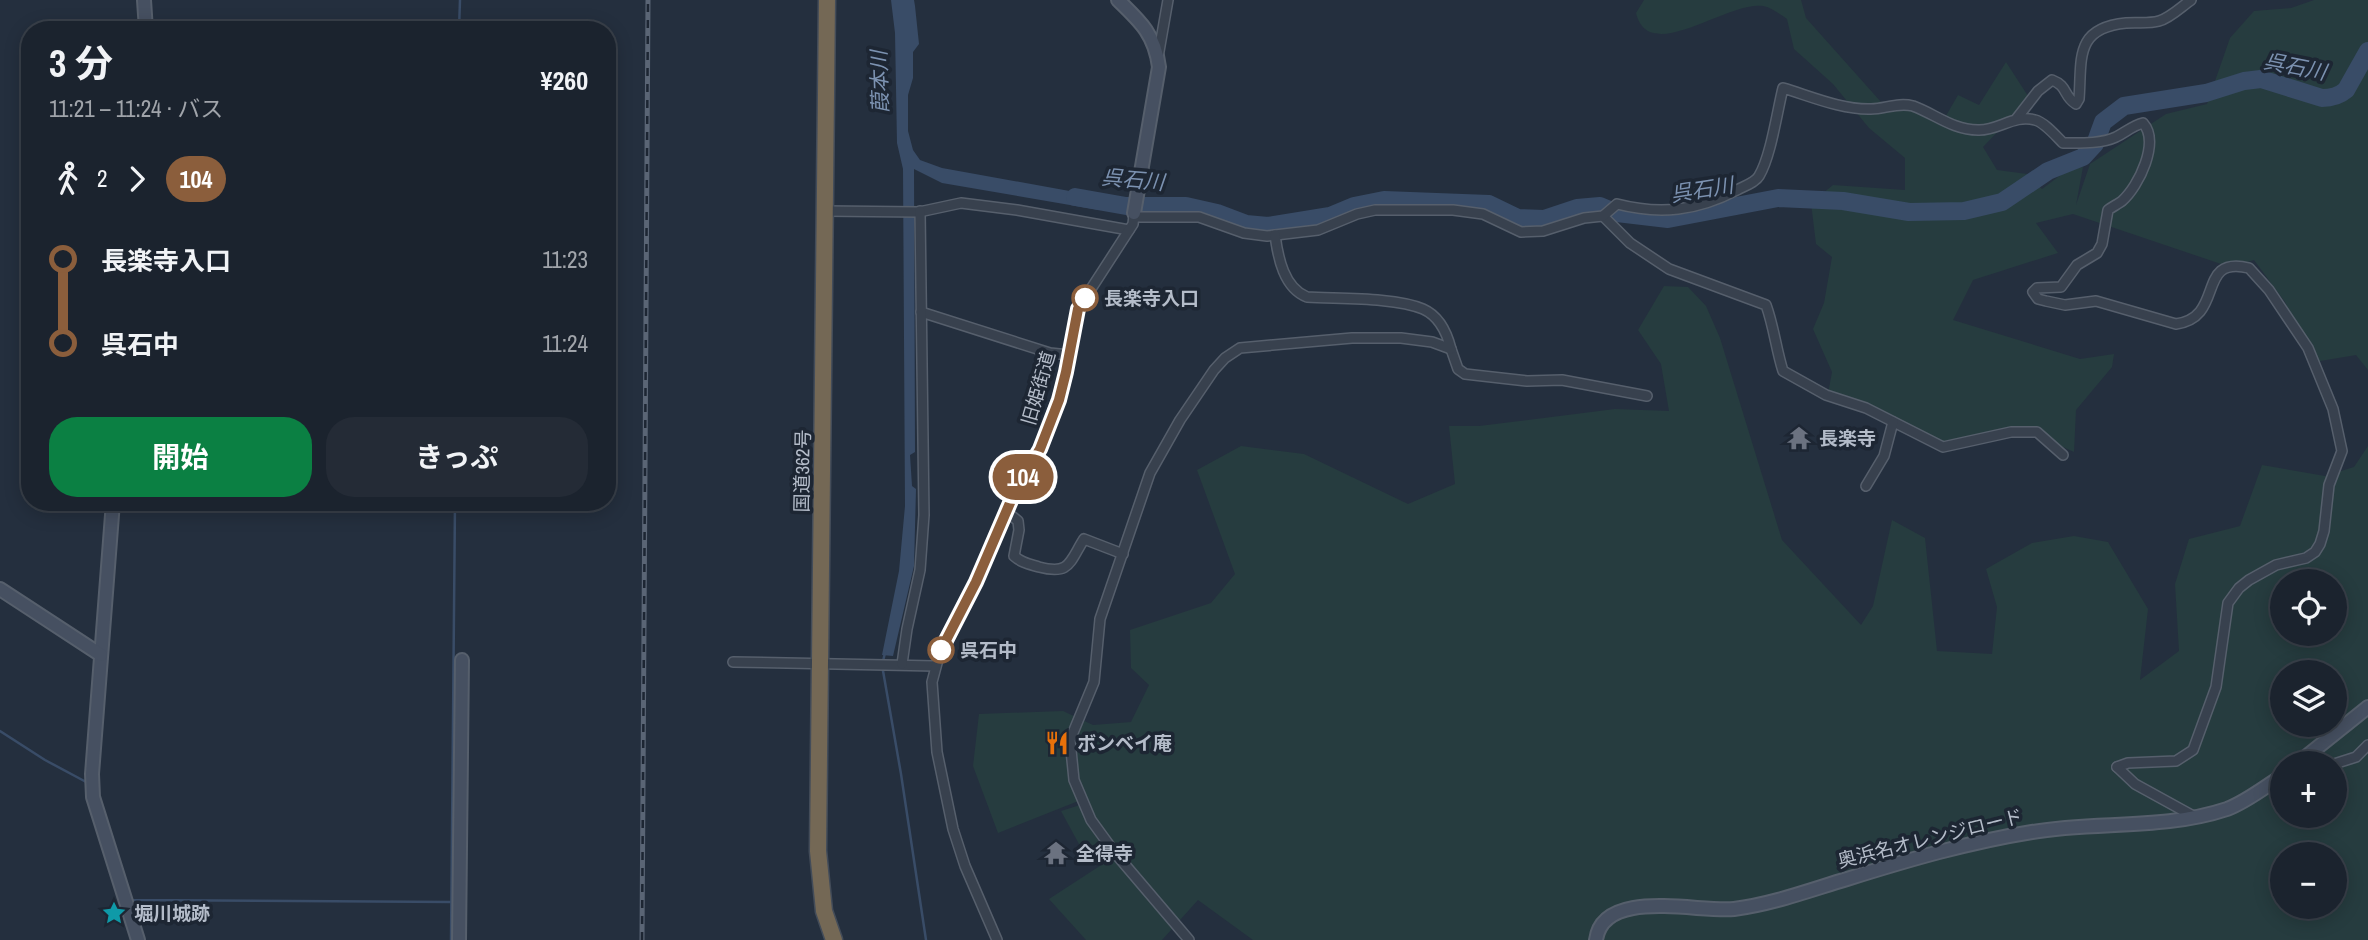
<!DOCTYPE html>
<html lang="ja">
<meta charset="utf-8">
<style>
:root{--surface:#1b232e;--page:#242b36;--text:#f1f3f6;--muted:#a0a4aa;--line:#39404a;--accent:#0b8043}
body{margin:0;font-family:"Archivo Narrow","Noto Sans JP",sans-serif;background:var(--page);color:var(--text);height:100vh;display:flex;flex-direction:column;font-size:26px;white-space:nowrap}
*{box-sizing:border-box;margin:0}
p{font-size:23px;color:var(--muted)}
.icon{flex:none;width:38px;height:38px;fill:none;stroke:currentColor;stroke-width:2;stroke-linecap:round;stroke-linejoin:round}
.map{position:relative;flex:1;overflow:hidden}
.side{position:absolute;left:21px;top:21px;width:595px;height:490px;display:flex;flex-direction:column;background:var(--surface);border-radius:28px;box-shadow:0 4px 18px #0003,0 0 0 2px var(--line)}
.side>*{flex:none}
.badge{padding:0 14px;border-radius:23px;font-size:24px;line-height:46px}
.buttons{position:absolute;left:2270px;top:569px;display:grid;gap:14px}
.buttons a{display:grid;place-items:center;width:77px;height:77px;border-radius:50%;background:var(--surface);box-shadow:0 4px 18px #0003,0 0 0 2px var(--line);font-size:35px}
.map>.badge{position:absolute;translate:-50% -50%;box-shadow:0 0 0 4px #fff}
.legs{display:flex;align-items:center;gap:10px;height:77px;padding:0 28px;font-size:23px}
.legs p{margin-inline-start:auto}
.headline{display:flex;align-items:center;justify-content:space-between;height:119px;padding:0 28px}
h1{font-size:38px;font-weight:700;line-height:52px}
.button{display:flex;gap:14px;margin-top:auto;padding:14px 28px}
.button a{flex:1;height:80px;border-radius:28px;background:var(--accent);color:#fff;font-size:28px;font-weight:700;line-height:80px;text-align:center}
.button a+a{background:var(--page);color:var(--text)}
ul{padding:0 28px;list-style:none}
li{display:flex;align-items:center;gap:24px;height:84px;font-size:26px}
li i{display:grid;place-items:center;width:10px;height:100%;margin:0 9px;background:currentColor}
li i::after{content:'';width:18px;height:18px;margin:-9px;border:5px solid;border-radius:50%;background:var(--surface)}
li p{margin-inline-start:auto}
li:first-child i{background:linear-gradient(#0000 50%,currentColor 0)}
li:last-child i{background:linear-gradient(currentColor 50%,#0000 0)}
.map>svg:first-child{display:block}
</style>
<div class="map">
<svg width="2368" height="940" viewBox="0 0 2368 940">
<rect width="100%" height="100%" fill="#242f3e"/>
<g fill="#263c3f" fill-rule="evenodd">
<path d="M1644,0H1801L1806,18L1881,102L1943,121L1958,95L1979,105L2006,62L2028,96L2007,122L1983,147L1997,170L2027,174L2042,189L2070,168L2083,167L2076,205L2090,164L2166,114L2207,104L2230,38L2254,11L2291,8L2314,0H2368V370L2356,355L2314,362L2285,302L2254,260L2230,267L2073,214L2036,223L2058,253L1973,280L1953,320L2080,359L2114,354L2112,367L2076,410L2074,452L2030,432L1943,447L1874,412L1827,399L1832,372L1813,329L1824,303L1832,257L1816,244L1811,203L1833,185L1905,190V158L1869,128L1833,84L1794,49L1787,19C1781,15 1771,7 1763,6C1726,1 1649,66 1636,13Z"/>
<path d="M1664,286L1688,287L1706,306L1720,338L1782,540L1861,625L1873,606L1892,520L1925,538L1937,651L1992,654L1997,607L1986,569L2032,543L2074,536L2108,542L2148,609L2140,680L2179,651L2175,584L2189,539L2240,526L2262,465L2325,476L2354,467L2368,446V940H1253L1198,900L1162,940H1086L1049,899L1112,858L1086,798L998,833L973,766L979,714L1063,711L1093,725L1131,722L1149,685L1131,668L1130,630L1211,603L1235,574L1197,470L1241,446L1304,454L1408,504L1455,484L1449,426H1479L1615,409L1669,411L1661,364L1638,330ZM2282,581H2334V634H2282ZM2282,672H2334V724H2282ZM2282,763H2334V816H2282ZM2282,854H2334V906H2282Z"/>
<polygon points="1080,805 1084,819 1108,855 1094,865 1079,844 1061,811"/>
</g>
<polygon fill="#394c67" points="891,0 914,0 915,6 919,44 913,52 913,78 908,95 908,131 913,150 920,160 942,168 1097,196 1099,210 942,183 914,169 915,452 910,455 912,486 916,489 914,566 893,656 882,655 899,571 905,506 903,169 897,143 895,33"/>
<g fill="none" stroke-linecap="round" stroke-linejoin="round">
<g stroke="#394c67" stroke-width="2.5">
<polyline points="459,30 460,0"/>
<polyline points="885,653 882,665 901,774 926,940"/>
<polyline points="0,731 45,760 88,783"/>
<polyline points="131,898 132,900 452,902"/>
<polyline points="451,940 455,502"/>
</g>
<path stroke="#394c67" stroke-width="18" d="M1075,197L1126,206H1186L1217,213L1246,224L1268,226L1330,216L1354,206L1384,200L1489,204L1518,218L1544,219L1577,208L1600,206L1617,213L1668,219L1778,198L1843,201L1909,212L1964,211L2002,202L2048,171L2083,157L2095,144L2103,122L2124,106L2206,93L2244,81L2261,79L2322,98C2332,98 2339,96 2346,90L2368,51"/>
<g stroke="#565f6c" stroke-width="12">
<g id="street">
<polyline points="1158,57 1168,0"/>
<path d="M2017,118L2038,91L2052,80C2068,86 2063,96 2076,104L2079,99C2082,59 2074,28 2126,23C2136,22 2149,24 2159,21C2170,18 2181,7 2191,0"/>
<polyline points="826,211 919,212 961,203 1017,210 1129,230"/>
<path d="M1603,216L1630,243L1669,269L1766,305C1774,327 1776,349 1783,371L1826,395L1866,408L1943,447L2011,432H2037L2063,455"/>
<path d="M1134,217H1199L1244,233L1267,236L1318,230L1357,214L1375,210H1453L1483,214L1521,232L1543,231L1584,218L1603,216L1617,204C1660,215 1697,211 1737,190C1744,186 1755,183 1759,176C1771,156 1777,112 1783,88C1810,96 1842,110 1871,109C1885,109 1898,102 1913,106C1935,114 1953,130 1978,130C1998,131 2014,114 2035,120C2044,122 2056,136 2063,143C2080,143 2101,144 2116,137C2126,132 2132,126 2143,123C2160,142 2139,186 2122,201C2118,204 2112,207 2108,210L2102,244L2097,253L2077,265L2061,287L2037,288L2033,292L2038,299L2046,301L2065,305L2096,301L2176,324C2226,317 2195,255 2249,268L2269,290L2308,348L2333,409L2342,451L2329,485L2324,531L2320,544L2315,552L2306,558L2276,565L2249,580L2239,588L2228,603L2216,687L2193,750L2176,761L2128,763L2117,767"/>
<polyline points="921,312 1050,353 1069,355"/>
<polyline points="1451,349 1458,369 1465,374 1527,381 1562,380 1647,396"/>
<polyline points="1866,486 1884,456 1893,422"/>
<path d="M1007,512L1018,521L1019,530L1014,556C1022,563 1029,564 1039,567C1070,575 1069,563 1084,539L1123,554"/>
<polyline points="733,662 935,666"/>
<polyline points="902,664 907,629 920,570 924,515 920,211"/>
<polyline points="2334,764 2356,757 2368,745"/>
<polyline points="2117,767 2135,784 2195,817"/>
<polyline points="997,940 965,866 953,829 937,752 932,682 940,652 955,625 986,560 1016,489 1040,449 1066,372 1078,309 1133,224 1134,215"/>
<path d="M1189,940L1115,853L1091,820L1074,780L1070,740L1094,682L1100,619L1150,473L1180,420L1214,370L1225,358L1240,348L1352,338H1401L1432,342L1451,349C1447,333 1439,316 1423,309C1395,297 1338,299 1307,297C1284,288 1278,258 1275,235"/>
</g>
</g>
<g stroke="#565f6c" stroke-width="16">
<g id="secondary">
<polyline points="144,0 146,30"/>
<path d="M1118,0C1141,22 1155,35 1159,67L1134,213"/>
<polyline points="113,502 92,774 93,797 138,940"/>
<polyline points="0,589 101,655"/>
<polyline points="2298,763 2368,707"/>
<polyline points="459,940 462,660"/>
<path d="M1596,940C1603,887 1699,913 1734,909C1773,904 1810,890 1847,879C1908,860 1969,842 2032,832C2097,821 2164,830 2227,809C2246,802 2265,787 2282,776"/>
</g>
</g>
<g stroke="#434c59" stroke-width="19">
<polyline id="highway" points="827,0 818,851 824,911 834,940"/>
</g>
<use href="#street" stroke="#38414e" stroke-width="9"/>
<use href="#secondary" stroke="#465061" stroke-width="12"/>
<use href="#highway" stroke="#746855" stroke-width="16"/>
<g stroke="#5a6575" stroke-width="5">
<polyline id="rail" points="642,940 648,0"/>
</g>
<use href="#rail" stroke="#1d2633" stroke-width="2.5" stroke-dasharray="8" stroke-linecap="butt"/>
</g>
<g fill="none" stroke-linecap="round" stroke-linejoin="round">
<g stroke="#fff" stroke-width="16">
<polyline id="line-1" points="941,650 976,582 1016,489 1040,449 1059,400 1066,372 1078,309 1085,298"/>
</g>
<use href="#line-1" stroke="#8b5e3c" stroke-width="10"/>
</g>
<defs>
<g id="temple-bare" transform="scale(1.89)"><path d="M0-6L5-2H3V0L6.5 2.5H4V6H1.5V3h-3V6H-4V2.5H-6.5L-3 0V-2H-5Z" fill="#6b7280" stroke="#1d2633" stroke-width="2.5" paint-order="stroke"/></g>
<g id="restaurant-bare" transform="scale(1.89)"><path d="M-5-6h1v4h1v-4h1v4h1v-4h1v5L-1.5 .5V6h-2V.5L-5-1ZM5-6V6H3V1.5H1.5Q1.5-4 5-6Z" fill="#e8710a" stroke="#1d2633" stroke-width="2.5" paint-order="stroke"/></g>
<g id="sight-bare" transform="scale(1.89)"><path d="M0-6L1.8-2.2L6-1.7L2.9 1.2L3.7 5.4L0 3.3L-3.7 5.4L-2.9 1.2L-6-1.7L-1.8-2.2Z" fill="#0f9aa8" stroke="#1d2633" stroke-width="2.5" paint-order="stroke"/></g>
</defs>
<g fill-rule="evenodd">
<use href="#temple-bare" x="1799" y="438"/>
<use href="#restaurant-bare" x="1057" y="743"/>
<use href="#temple-bare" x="1056" y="853"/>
<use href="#sight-bare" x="114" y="913"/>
</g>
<g fill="#fff" stroke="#8b5e3c" stroke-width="3.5">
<circle cx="1085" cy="298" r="12"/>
<circle cx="941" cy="650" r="12"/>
</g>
<g text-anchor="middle" stroke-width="7" stroke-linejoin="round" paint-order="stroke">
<g font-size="19" font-weight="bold" fill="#b4bcc9" stroke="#1d2633" text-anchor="start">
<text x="1104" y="305">長楽寺入口</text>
<text x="960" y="657">呉石中</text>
</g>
<g font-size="19" fill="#b4bcc9" stroke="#1d2633">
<text transform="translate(1038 388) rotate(-74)" y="7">旧姫街道</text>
<text transform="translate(802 471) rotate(-89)" y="7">国道362号</text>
<text transform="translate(1930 838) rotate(-14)" y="7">奥浜名オレンジロード</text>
</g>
<g font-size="19" font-weight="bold" fill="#b4bcc9" stroke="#1d2633" text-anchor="start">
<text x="1819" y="445">長楽寺</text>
<text x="1077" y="750">ボンベイ庵</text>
<text x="1076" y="860">全得寺</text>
<text x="134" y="920">堀川城跡</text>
</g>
<g font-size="21" font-style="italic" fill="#7c92b1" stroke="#1d2633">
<text transform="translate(2295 67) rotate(11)" y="7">呉石川</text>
<text transform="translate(880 82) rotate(-92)" y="7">葭本川</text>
<text transform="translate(1133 180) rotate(5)" y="7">呉石川</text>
<text transform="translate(1702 190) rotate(-9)" y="7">呉石川</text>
</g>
</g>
</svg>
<div class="buttons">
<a><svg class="icon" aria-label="locate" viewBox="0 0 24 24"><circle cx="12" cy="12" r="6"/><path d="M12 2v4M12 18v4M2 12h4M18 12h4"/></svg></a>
<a><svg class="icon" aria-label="layers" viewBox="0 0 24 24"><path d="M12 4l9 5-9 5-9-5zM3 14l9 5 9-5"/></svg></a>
<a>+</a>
<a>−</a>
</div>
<b class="badge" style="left:1023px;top:477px;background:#8b5e3c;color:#fff">104</b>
<section class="side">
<div class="headline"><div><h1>3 分</h1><p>11:21 – 11:24 · バス</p></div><b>¥260</b></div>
<div class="legs"><svg class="icon" aria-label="walk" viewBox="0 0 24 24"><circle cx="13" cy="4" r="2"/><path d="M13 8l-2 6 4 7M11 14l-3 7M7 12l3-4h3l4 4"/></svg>2<svg class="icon" aria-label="forward" viewBox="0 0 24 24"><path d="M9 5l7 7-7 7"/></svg><b class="badge" style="background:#8b5e3c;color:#fff">104</b></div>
<ul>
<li><i style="color:#8b5e3c"></i><b>長楽寺入口</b><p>11:23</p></li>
<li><i style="color:#8b5e3c"></i><b>呉石中</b><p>11:24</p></li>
</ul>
<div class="button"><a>開始</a><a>きっぷ</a></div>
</section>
</div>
